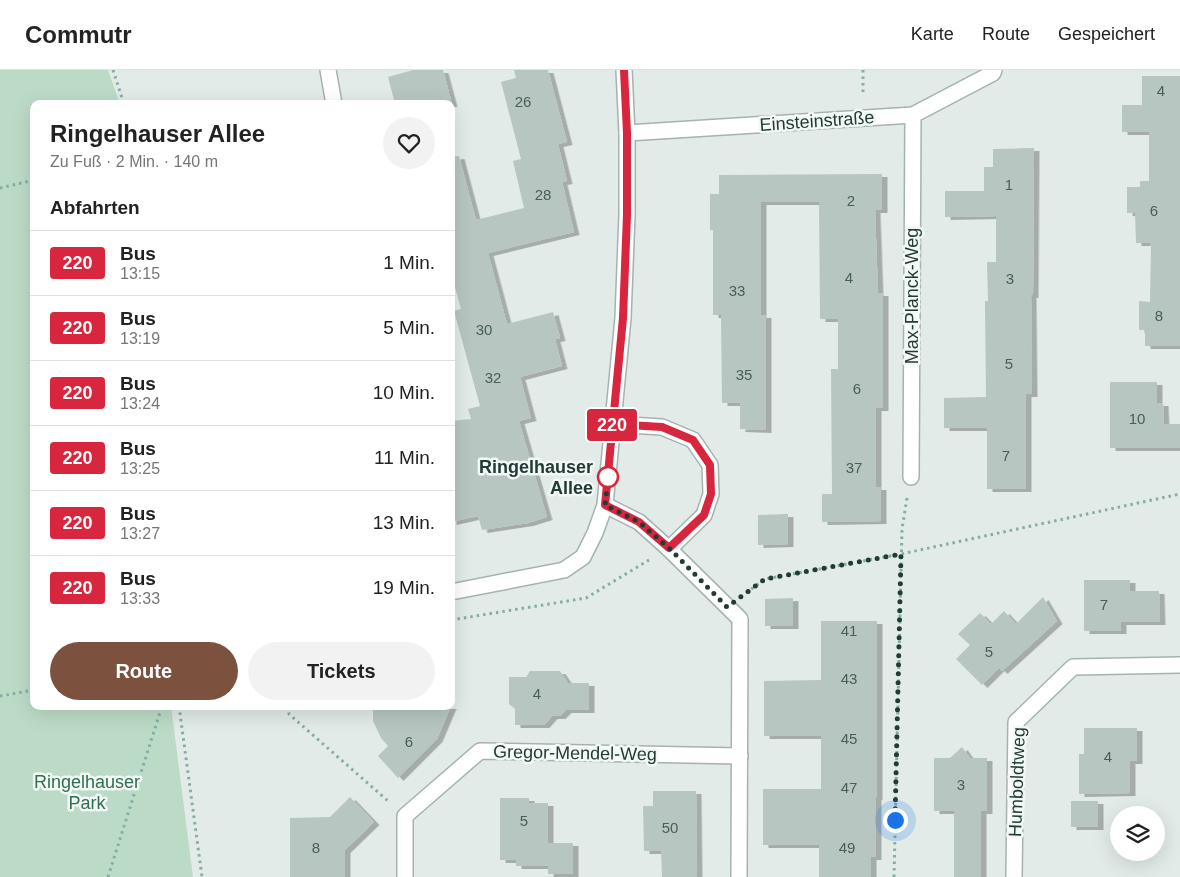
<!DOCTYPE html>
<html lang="de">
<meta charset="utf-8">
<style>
:root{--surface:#fff;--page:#f2f2f2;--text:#222;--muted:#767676;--line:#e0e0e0;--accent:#7c523f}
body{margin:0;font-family:Arial,sans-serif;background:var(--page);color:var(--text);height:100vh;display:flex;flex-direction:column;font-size:19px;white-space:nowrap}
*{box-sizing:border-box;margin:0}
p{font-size:16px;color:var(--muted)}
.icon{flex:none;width:28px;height:28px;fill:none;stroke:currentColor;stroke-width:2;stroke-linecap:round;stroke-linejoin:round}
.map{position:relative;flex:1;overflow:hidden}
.panel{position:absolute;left:30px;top:30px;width:425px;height:610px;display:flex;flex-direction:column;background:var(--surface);border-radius:10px;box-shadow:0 5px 20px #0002}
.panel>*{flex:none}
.badge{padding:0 10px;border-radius:4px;font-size:18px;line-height:32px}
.buttons{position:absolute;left:1110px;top:736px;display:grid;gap:10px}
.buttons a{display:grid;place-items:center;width:55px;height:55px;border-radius:50%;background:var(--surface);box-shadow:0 5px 20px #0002;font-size:25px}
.you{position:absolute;width:25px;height:25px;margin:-12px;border:4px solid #fff;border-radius:50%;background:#1a73e8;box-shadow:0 0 0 8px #1a73e833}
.map>.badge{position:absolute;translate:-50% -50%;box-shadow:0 0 0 2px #fff}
h2{padding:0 20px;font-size:19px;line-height:45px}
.round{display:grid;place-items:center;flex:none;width:52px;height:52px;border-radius:26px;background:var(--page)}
.headline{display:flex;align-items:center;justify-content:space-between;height:85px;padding:0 20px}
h1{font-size:24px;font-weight:700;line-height:38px}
.button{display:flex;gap:10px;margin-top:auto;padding:10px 20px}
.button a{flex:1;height:58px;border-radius:30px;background:var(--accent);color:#fff;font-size:20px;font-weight:700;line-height:58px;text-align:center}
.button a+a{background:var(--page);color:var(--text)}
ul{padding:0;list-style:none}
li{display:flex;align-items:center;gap:15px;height:65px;padding:0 20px;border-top:1px solid var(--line)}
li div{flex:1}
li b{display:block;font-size:19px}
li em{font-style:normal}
li .badge{min-width:55px;font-weight:700;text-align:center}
header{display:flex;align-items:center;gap:30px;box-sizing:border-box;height:70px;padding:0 25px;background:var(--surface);border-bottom:1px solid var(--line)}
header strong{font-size:24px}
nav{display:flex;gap:28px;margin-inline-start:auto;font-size:18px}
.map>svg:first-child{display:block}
</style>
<header>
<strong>Commutr</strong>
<nav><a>Karte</a><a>Route</a><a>Gespeichert</a></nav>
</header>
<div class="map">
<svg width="1180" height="807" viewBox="0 0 1180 807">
<defs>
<filter id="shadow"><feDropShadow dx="5.5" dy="3" stdDeviation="0" flood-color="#0004"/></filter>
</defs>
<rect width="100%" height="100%" fill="#e2ebe8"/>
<polygon fill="#bcdbc7" points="0,0 108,0 120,34 34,34 34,636 171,636 193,807 0,807"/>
<g fill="#b7c6c1" filter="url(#shadow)">
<polygon points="413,0 443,0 452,34 395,34 388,7"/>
<polygon points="514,0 548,0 567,72 558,74 567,111 562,112 574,162 488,183 507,254 553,242 560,268 555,269 562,296 520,307 531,348 519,351 547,447 528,453 482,460 478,446 451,452 451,351 471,349 468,339 480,336 454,241 461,239 451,203 451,87 459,86 476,150 524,138 513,91 521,89 501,12 516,8"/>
<polygon points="1142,6 1180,6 1180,276 1145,276 1145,260 1139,260 1139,231 1150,232 1151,173 1136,173 1135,143 1127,143 1127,117 1140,117 1140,111 1149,111 1149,62 1122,62 1122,35 1142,35"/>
<polygon points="1034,78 1033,225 1031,225 1032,324 1026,324 1026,419 987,419 987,358 944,358 944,328 986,327 985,231 988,231 987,192 996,192 996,146 945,147 945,121 984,121 984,97 993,97 993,79"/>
<polygon points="882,104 882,140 875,140 878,223 883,223 883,338 876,338 876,417 881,417 881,451 822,452 822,424 832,424 831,299 838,299 838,249 820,249 819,132 761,132 761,245 766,245 766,360 740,359 740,333 722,333 721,245 713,245 713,160 710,160 710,124 719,124 719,105"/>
<polygon points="1110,312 1157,312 1157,333 1163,333 1164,354 1180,354 1180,378 1110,378"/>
<polygon points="788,444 788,474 758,475 758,445"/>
<polygon points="1084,510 1130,510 1130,521 1159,521 1160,552 1121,552 1121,561 1084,561"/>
<polygon points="1043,527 1057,551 1002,601 999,598 982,615 956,589 970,575 958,564 980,543 991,554 1004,541 1016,554"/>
<polygon points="793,528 793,556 765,556 765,529"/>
<polygon points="821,551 877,551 877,727 876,727 876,787 871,787 871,807 819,807 819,775 763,775 763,719 821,719 821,666 764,666 764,611 821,610"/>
<polygon points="530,601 560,601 568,613 589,613 589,640 566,640 560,646 552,646 544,655 515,655 515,639 509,634 509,607 526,607"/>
<polygon points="373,636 451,636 437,669 398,708 378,686 388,676 381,668 373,651"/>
<polygon points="1084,658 1137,658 1137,691 1130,691 1130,723 1079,724 1079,684 1084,684"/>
<polygon points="962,677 970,688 987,688 987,741 981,741 981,807 954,807 954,741 934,741 934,688 950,688"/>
<polygon points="653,721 696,721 697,807 662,807 661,781 644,781 643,736 653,736"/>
<polygon points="350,727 374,752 345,780 345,807 290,807 290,748 330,747"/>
<polygon points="500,728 529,728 529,733 548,733 548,773 573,773 573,804 548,804 548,796 516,796 516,790 500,790"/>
<rect x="1071" y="731" width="27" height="26"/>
</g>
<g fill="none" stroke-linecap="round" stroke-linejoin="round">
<g stroke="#a5b3af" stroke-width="18">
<g id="minor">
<polyline points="328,0 334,34"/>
<polyline points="627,63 913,45 993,3 994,0"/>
<polyline points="612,354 662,357 693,370 710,395 711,424 704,445 669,479"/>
<polyline points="911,407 913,45"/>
<polyline points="605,435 639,452 669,479 740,549 739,807"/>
<polyline points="451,522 564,500 583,487 595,463 605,435 623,248 627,145 627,63 624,0"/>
<polyline points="405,807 405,746 480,681 740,686"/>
<polyline points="1014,807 1016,652 1073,597 1180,595"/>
</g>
</g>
<g stroke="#84ada3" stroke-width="3" stroke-dasharray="2.5 4" stroke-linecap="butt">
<polyline points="113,0 124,34"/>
<polyline points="863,0 863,24"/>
<polyline points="0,118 34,110"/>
<polyline points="746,523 765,509 901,484 1180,424"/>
<polyline points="451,550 586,528 649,490"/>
<polyline points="0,626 34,620"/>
<polyline points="179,636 202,807"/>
<polyline points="288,636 289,644 388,731"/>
<polyline points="108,807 162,636"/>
<polyline points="894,807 902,459 907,428"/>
</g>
<use href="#minor" stroke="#fff" stroke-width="15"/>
</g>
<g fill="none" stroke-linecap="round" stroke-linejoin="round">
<g stroke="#fff" stroke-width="11">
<polyline id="line" points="624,0 627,63 627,145 623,248 605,435 639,452 669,478 704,445 711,424 710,395 693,370 662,357 628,355"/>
</g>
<use href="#line" stroke="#d7263d" stroke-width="8"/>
<polyline stroke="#233b36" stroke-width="5" stroke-dasharray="0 9" points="608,407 609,402 605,435 639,452 669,478 727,537 765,509 901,484 895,750"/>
</g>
<circle fill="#fff" stroke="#d7263d" stroke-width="2.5" cx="608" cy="407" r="10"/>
<g text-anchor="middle" stroke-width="5" stroke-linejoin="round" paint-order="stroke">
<g font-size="15" fill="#485e59">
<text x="1161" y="26">4</text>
<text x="523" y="37">26</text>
<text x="1009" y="120">1</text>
<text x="543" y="130">28</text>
<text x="851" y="136">2</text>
<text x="1154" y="146">6</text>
<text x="849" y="213">4</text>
<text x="1010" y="214">3</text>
<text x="737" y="226">33</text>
<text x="1159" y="251">8</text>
<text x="484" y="265">30</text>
<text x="1009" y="299">5</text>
<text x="744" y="310">35</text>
<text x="493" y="313">32</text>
<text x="857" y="324">6</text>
<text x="1137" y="354">10</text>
<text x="1006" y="391">7</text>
<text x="854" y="403">37</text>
<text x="1104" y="540">7</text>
<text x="849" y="566">41</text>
<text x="989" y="587">5</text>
<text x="849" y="614">43</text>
<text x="537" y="629">4</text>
<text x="849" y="674">45</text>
<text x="409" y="677">6</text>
<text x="1108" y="692">4</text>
<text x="961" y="720">3</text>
<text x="849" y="723">47</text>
<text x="524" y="756">5</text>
<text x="670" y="763">50</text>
<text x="316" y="783">8</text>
<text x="847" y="783">49</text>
</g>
<g font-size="18" fill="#233b36" stroke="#f2f8f6">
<text transform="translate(817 51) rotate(-4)" y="6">Einsteinstraße</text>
<text transform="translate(912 226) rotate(-90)" y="6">Max-Planck-Weg</text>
<text transform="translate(575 683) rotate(1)" y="6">Gregor-Mendel-Weg</text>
<text transform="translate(1017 712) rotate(-88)" y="6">Humboldtweg</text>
</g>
<g font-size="18" font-weight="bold" fill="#233b36" stroke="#f2f8f6" text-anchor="end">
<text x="593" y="403">Ringelhauser<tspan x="593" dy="21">Allee</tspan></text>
</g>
<g font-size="18" fill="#30704d" stroke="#f2f8f6">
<text x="87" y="718">Ringelhauser<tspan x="87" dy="21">Park</tspan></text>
</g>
</g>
</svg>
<div class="buttons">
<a><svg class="icon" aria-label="layers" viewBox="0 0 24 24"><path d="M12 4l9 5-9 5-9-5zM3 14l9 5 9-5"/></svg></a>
</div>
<div class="you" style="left:895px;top:750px"></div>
<b class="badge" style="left:612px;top:355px;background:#d7263d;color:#fff">220</b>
<section class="panel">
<div class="headline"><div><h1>Ringelhauser Allee</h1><p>Zu Fuß · 2 Min. · 140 m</p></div><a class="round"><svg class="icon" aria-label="heart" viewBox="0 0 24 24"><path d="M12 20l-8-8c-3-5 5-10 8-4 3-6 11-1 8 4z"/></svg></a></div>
<h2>Abfahrten</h2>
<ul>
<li><span class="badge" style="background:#d7263d;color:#fff">220</span><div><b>Bus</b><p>13:15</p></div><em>1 Min.</em></li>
<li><span class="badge" style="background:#d7263d;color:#fff">220</span><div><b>Bus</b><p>13:19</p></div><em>5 Min.</em></li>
<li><span class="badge" style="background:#d7263d;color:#fff">220</span><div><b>Bus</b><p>13:24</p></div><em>10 Min.</em></li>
<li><span class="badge" style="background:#d7263d;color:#fff">220</span><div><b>Bus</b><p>13:25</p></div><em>11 Min.</em></li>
<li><span class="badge" style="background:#d7263d;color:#fff">220</span><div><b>Bus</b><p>13:27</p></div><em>13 Min.</em></li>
<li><span class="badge" style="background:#d7263d;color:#fff">220</span><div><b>Bus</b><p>13:33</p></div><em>19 Min.</em></li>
</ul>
<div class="button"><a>Route</a><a>Tickets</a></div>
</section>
</div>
